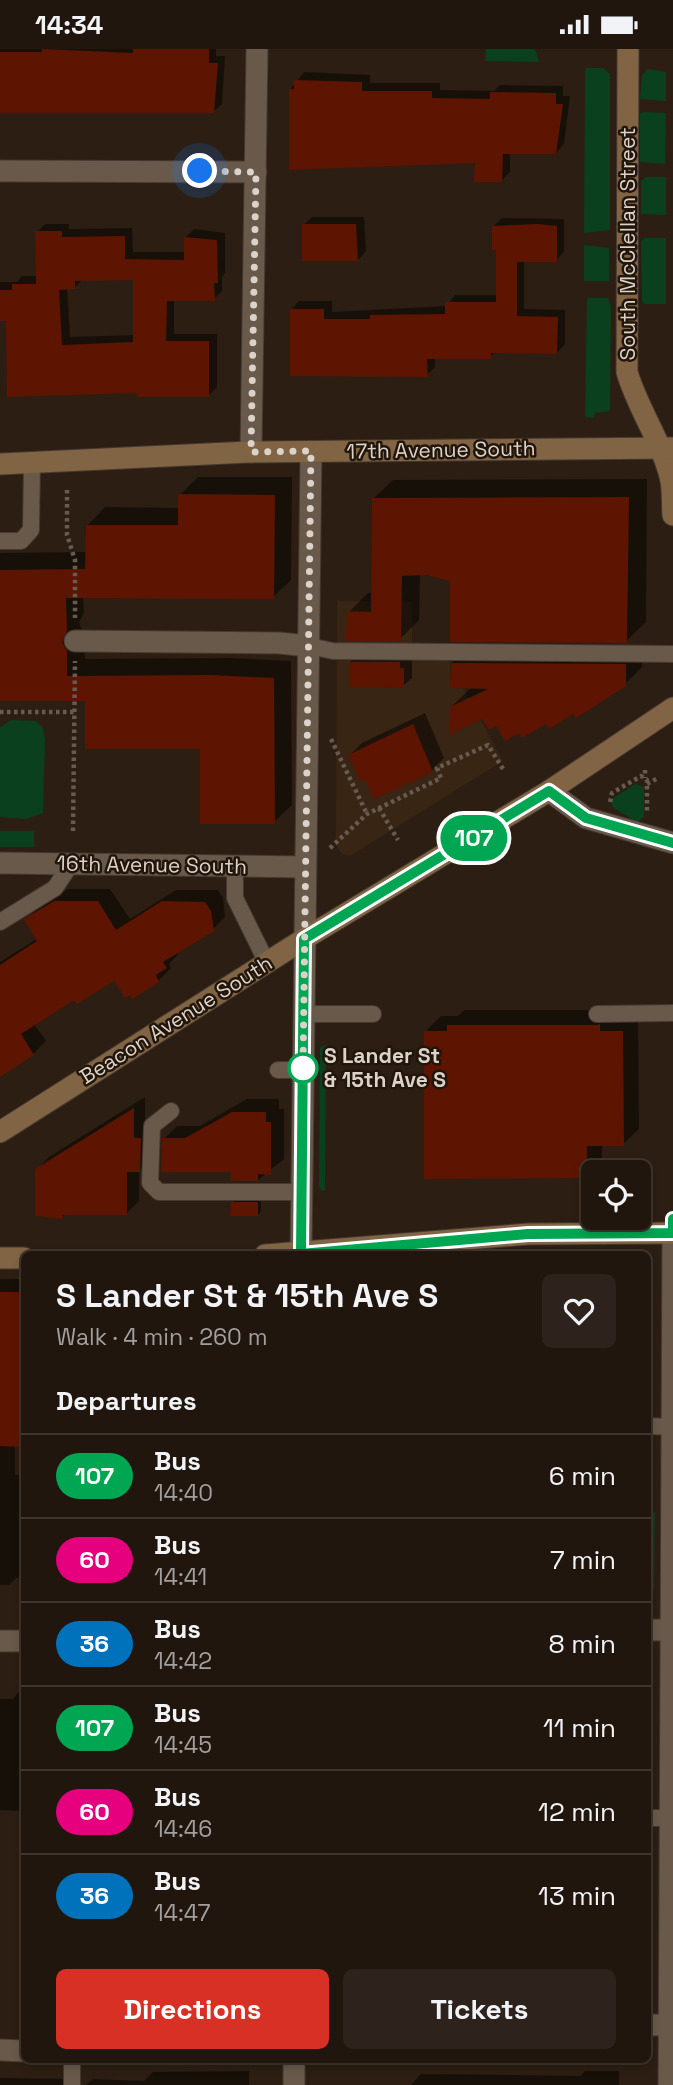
<!DOCTYPE html>
<meta charset="utf-8">
<style>
:root{--surface:#21160e;--page:#2d231c;--text:#f1f3f6;--muted:#a29f9e;--line:#3e352e;--accent:#d93025}
body{margin:0;font-family:"Space Grotesk",sans-serif;background:var(--page);color:var(--text);height:100vh;display:flex;flex-direction:column;font-size:26px;white-space:nowrap}
*{box-sizing:border-box;margin:0}
p{font-size:23px;color:var(--muted)}
.icon{flex:none;width:38px;height:38px;fill:none;stroke:currentColor;stroke-width:2;stroke-linecap:round;stroke-linejoin:round}
.map{position:relative;flex:1;overflow:hidden}
.drawer{position:absolute;left:21px;top:1202px;width:630px;height:812px;display:flex;flex-direction:column;background:var(--surface);border-radius:10px;box-shadow:0 4px 10px #0003,0 0 0 2px var(--line)}
.drawer>*{flex:none}
.badge{padding:0 14px;border-radius:23px;font-size:24px;line-height:46px}
.buttons{position:absolute;left:581px;top:1111px;display:grid;gap:14px}
.buttons a{display:grid;place-items:center;width:70px;height:70px;border-radius:10px;background:var(--surface);box-shadow:0 4px 10px #0003,0 0 0 2px var(--line);font-size:35px}
.you{position:absolute;width:35px;height:35px;margin:-18px;border:5px solid #fff;border-radius:50%;background:#1a73e8;box-shadow:0 0 0 10px #1a73e833}
.map>.badge{position:absolute;translate:-50% -50%;box-shadow:0 0 0 4px #fff}
h2{padding:0 35px;font-size:26px;line-height:63px}
.round{display:grid;place-items:center;flex:none;width:74px;height:74px;border-radius:10px;background:var(--page)}
.overview{display:flex;align-items:center;justify-content:space-between;height:119px;padding:0 35px}
h1{font-size:33px;font-weight:700;line-height:52px}
.cta{display:flex;gap:14px;margin-top:auto;padding:14px 35px}
.cta a{flex:1;height:80px;border-radius:10px;background:var(--accent);color:#fff;font-size:28px;font-weight:700;line-height:80px;text-align:center}
.cta a+a{background:var(--page);color:var(--text)}
ul{padding:0;list-style:none}
li{display:flex;align-items:center;gap:21px;height:84px;padding:0 35px;border-top:2px solid var(--line)}
li div{flex:1}
li b{display:block;font-size:26px}
li em{font-style:normal}
li .badge{min-width:77px;font-weight:700;text-align:center}
.status{display:flex;justify-content:space-between;align-items:center;height:49px;padding:0 35px;background:var(--surface);direction:ltr}
.status svg{height:19px;fill:currentColor}
.map>svg:first-child{display:block}
</style>
<div class="status"><b>14:34</b><svg viewBox="0 0 49 12"><path d="M0 12V9h3v3zM5 12V6h3v6zM10 12V3h3v9zM15 12V0h3v12zM26 1h20v11H26zM47 4h2v5h-2z"/></svg></div>
<div class="map">
<svg width="673" height="2036" viewBox="0 0 673 2036">
<rect width="100%" height="100%" fill="#2c1e12"/>
<polygon fill="#382514" points="337,552 412,553 412,602 450,602 450,639 463,639 503,712 350,807 342,805 336,796"/>
<g fill="#0a401e">
<polygon points="486,0 535,0 539,13 485,12"/>
<polygon points="585,19 603,19 610,25 610,181 584,184"/>
<polygon points="648,20 666,23 666,52 640,50 642,26"/>
<polygon points="643,63 666,64 665,115 640,113 640,65"/>
<polygon points="646,128 666,128 666,166 641,165 641,132"/>
<polygon points="644,189 666,189 666,255 644,255 642,252 641,193"/>
<polygon points="584,196 609,199 609,232 584,232"/>
<polygon points="587,249 608,249 611,257 610,362 595,364 594,369 585,368"/>
<polygon points="11,671 36,672 43,679 45,690 43,764 26,770 0,768 0,678"/>
<polygon points="635,735 644,738 644,768 637,773 612,758 612,750"/>
<rect x="0" y="782" width="34" height="16"/>
<polygon points="326,996 325,1141 322,1142 319,1137 320,999"/>
<polygon points="648,1461 655,1463 654,1540 648,1540"/>
</g>
<g fill="#0007" fill-rule="evenodd">
<polygon points="0,0 216,0 216,7 225,7 222,55 213,63 0,62"/>
<polygon points="304,23 370,26 370,34 440,34 440,41 494,42 500,36 563,37 563,47 570,47 564,95 556,104 510,104 510,123 501,132 477,113 290,119 290,41"/>
<polygon points="312,168 364,168 366,202 358,211 304,176"/>
<polygon points="502,169 564,170 564,203 556,211 524,211 524,260 565,261 565,295 557,304 496,302 490,308 435,308 435,318 427,326 291,261 299,252 332,252 332,263 447,257 455,246 498,246 498,200 494,177"/>
<path d="M45,175H69V180L132,179L133,203H186V188L194,180L225,184V224L222,228V242L214,250H174V285H217V338L209,346L139,342L8,270H0V233H17L22,227H38L37,183ZM135,229V286L70,288L67,239H74L83,230Z"/>
<polygon points="198,428 292,428 291,531 273,548 83,548 84,563 79,574 84,584 85,610 231,609 291,612 292,756 274,773 202,698 86,650 0,650 0,504 87,503 88,476 105,458 180,459 180,446"/>
<polygon points="647,430 646,573 626,592 452,531 420,525 419,571 400,590 349,563 368,544 373,544 373,450 393,431"/>
<polygon points="470,597 642,598 642,618 624,636 574,662 519,681 451,658 472,638 452,614"/>
<polygon points="359,605 408,606 408,611 412,611 412,629 403,637 350,613"/>
<polygon points="425,664 444,709 432,721 365,728 350,706 362,694"/>
<polygon points="68,840 110,840 130,870 176,841 218,841 223,849 225,868 213,880 177,903 178,905 169,915 171,919 158,932 115,929 75,949 34,975 46,992 33,1005 0,1023 0,913 38,889 26,871 39,858"/>
<polygon points="464,961 615,961 638,968 639,1080 623,1095 602,1096 602,1112 586,1128 425,983 441,967 458,967"/>
<polygon points="145,1048 145,1078 151,1109 139,1122 139,1152 127,1164 66,1164 63,1168 37,1120 49,1108"/>
<polygon points="247,1050 279,1050 279,1060 284,1060 284,1110 258,1131 164,1090 177,1077 200,1077"/>
<polygon points="236,1150 261,1150 261,1162 258,1166 232,1154"/>
<polygon points="0,1230 24,1230 24,1392 15,1396 15,1426 24,1426 24,1529 16,1529 9,1536 0,1536"/>
<polygon points="24,1636 24,1762 0,1761 0,1650 13,1650"/>
<polygon points="249,2022 249,2036 86,2036 93,2030 144,2032 153,2023"/>
<polygon points="585,2022 619,2022 619,2036 411,2036 421,2025 581,2027"/>
<polygon points="0,2029 72,2030 76,2036 0,2036"/>
</g>
<g fill="#5d1501" fill-rule="evenodd">
<polygon points="42,0 133,4 133,0 209,0 209,14 218,14 214,64 0,64 0,3 42,3"/>
<polygon points="294,31 362,33 362,42 432,42 432,49 490,50 490,43 556,44 556,55 563,55 556,105 503,105 502,133 474,133 475,114 289,121 289,40 294,40"/>
<polygon points="302,175 356,175 358,212 302,212"/>
<polygon points="538,175 557,177 557,213 517,213 517,267 558,268 557,305 491,304 491,310 427,310 428,328 290,327 290,260 324,260 324,270 370,270 370,266 445,265 445,253 496,253 496,201 492,201 492,177"/>
<path d="M35,182H62V188L125,187V210L184,211V188L217,191L218,234H214L215,252H167L166,292H209V348H137V344L7,348L6,272H0V241H12V235H36ZM133,231V293L62,296L59,241L75,240V232Z"/>
<polygon points="178,445 275,446 274,550 66,549 67,582 62,593 67,602 67,627 212,626 274,629 275,775 200,775 200,700 85,700 85,652 0,652 0,521 85,520 86,476 178,476"/>
<polygon points="629,448 627,594 450,593 450,532 426,526 402,527 401,592 346,592 347,562 371,563 372,449"/>
<polygon points="349,613 400,613 400,619 404,619 404,639 349,638"/>
<polygon points="451,614 626,615 626,637 576,669 573,665 549,680 546,675 522,689 519,684 505,692 496,677 489,681 482,670 449,686 450,658 488,640 450,639"/>
<polygon points="413,675 433,723 374,750 365,730 361,733 348,706"/>
<polygon points="54,852 98,852 116,881 162,852 205,853 211,862 214,882 163,913 167,919 156,926 159,933 132,950 130,946 125,949 114,932 77,955 74,951 21,985 34,1006 0,1028 0,916 37,892 24,870"/>
<polygon points="597,976 600,975 600,982 623,982 624,1097 587,1097 587,1129 424,1130 424,982 447,982 447,976"/>
<polygon points="134,1059 134,1089 141,1089 140,1123 127,1123 127,1166 63,1166 63,1170 35,1167 35,1120"/>
<polygon points="232,1063 266,1063 266,1073 271,1073 271,1126 258,1125 258,1132 231,1132 231,1123 161,1123 162,1089 185,1089"/>
<polygon points="231,1153 258,1153 258,1167 230,1167"/>
<polygon points="0,1243 23,1243 24,1376 22,1376 21,1398 0,1397"/>
</g>
<g fill="none" stroke-linecap="round" stroke-linejoin="round">
<g stroke="#443831" stroke-width="18">
<g id="lane">
<polyline points="0,492 21,492 31,481 32,414"/>
<polyline points="309,597 333,602 673,605"/>
<polyline points="235,816 235,849 267,914"/>
<polyline points="0,873 55,839 71,815"/>
<polyline points="303,965 373,965"/>
<polyline points="597,965 673,964"/>
<polyline points="278,1021 303,1021"/>
<polyline points="171,1062 152,1077 150,1134 159,1143 301,1143"/>
<polyline points="648,1377 673,1378"/>
<polyline points="648,1769 673,1769"/>
<polyline points="72,2011 72,2036"/>
</g>
</g>
<g stroke="#443831" stroke-width="23">
<g id="street">
<polyline points="0,122 256,123"/>
<polyline points="251,403 257,0"/>
<polyline points="75,592 279,594 309,597"/>
<polyline points="549,742 586,769 673,794"/>
<polyline points="0,814 305,818"/>
<polyline points="301,1206 311,403"/>
<polyline points="648,1581 673,1581"/>
<polyline points="0,1592 24,1592"/>
<polyline points="648,1976 673,1976"/>
<polyline points="0,2001 24,2002"/>
<polyline points="294,2036 294,2011"/>
<polyline points="669,2036 673,1184"/>
</g>
</g>
<g stroke="#443831" stroke-width="23">
<g id="secondary">
<path d="M628,0L627,323C638,361 663,394 671,432C673,443 672,455 673,466"/>
<polyline points="0,415 249,403 673,399"/>
<polyline points="0,1083 304,890 549,742 673,659"/>
<polyline points="265,1206 528,1185 673,1184"/>
<polyline points="0,1209 24,1209"/>
</g>
</g>
<g stroke="#675a50" stroke-width="4.5" stroke-dasharray="3.5 3.5" stroke-linecap="butt">
<polyline points="67,441 67,486 75,511 75,569"/>
<polyline points="0,663 74,663"/>
<polyline points="331,690 367,765"/>
<polyline points="645,721 645,729"/>
<polyline points="647,735 658,729"/>
<polyline points="610,753 612,744 641,727 647,731 647,763"/>
<polyline points="379,759 398,791"/>
<polyline points="73,782 75,612"/>
<polyline points="330,799 367,765 441,729 437,719 488,696 503,720"/>
</g>
<use href="#lane" stroke="#68594b" stroke-width="16"/>
<use href="#street" stroke="#68594b" stroke-width="21"/>
<use href="#secondary" stroke="#806444" stroke-width="21"/>
</g>
<g fill="none" stroke-linecap="round" stroke-linejoin="round">
<g stroke="#fff" stroke-width="16">
<polyline id="line" points="673,794 586,769 549,742 304,890 301,1205 528,1185 673,1184 673,1170"/>
</g>
<use href="#line" stroke="#00a651" stroke-width="10"/>
<polyline stroke="#dbd2ca" stroke-width="7" stroke-dasharray="0 12.6" points="200,122 256,123 251,403 311,402 303,1019"/>
</g>
<circle fill="#fff" stroke="#00a651" stroke-width="3.5" cx="303" cy="1019" r="14"/>
<g text-anchor="middle" stroke-width="5" stroke-linejoin="round" paint-order="stroke">
<g font-size="21" fill="#dbd2ca" stroke="#221509">
<text transform="translate(628 195) rotate(-90)" y="7">South McClellan Street</text>
<text transform="translate(441 401) rotate(-1)" y="7">17th Avenue South</text>
<text transform="translate(152 816) rotate(1)" y="7">16th Avenue South</text>
<text transform="translate(176 971) rotate(-32)" y="7">Beacon Avenue South</text>
</g>
<g font-size="21" font-weight="bold" fill="#dbd2ca" stroke="#221509" text-anchor="start">
<text x="324" y="1014">S Lander St<tspan x="324" dy="24">&amp; 15th Ave S</tspan></text>
</g>
</g>
</svg>
<div class="buttons">
<a><svg class="icon" aria-label="locate" viewBox="0 0 24 24"><circle cx="12" cy="12" r="6"/><path d="M12 2v4M12 18v4M2 12h4M18 12h4"/></svg></a>
</div>
<div class="you" style="left:200px;top:122px"></div>
<b class="badge" style="left:474px;top:789px;background:#00a651;color:#fff">107</b>
<section class="drawer">
<div class="overview"><div><h1>S Lander St &amp; 15th Ave S</h1><p>Walk · 4 min · 260 m</p></div><a class="round"><svg class="icon" aria-label="heart" viewBox="0 0 24 24"><path d="M12 20l-8-8c-3-5 5-10 8-4 3-6 11-1 8 4z"/></svg></a></div>
<h2>Departures</h2>
<ul>
<li><span class="badge" style="background:#00a651;color:#fff">107</span><div><b>Bus</b><p>14:40</p></div><em>6 min</em></li>
<li><span class="badge" style="background:#e6007e;color:#fff">60</span><div><b>Bus</b><p>14:41</p></div><em>7 min</em></li>
<li><span class="badge" style="background:#0072bc;color:#fff">36</span><div><b>Bus</b><p>14:42</p></div><em>8 min</em></li>
<li><span class="badge" style="background:#00a651;color:#fff">107</span><div><b>Bus</b><p>14:45</p></div><em>11 min</em></li>
<li><span class="badge" style="background:#e6007e;color:#fff">60</span><div><b>Bus</b><p>14:46</p></div><em>12 min</em></li>
<li><span class="badge" style="background:#0072bc;color:#fff">36</span><div><b>Bus</b><p>14:47</p></div><em>13 min</em></li>
</ul>
<div class="cta"><a>Directions</a><a>Tickets</a></div>
</section>
</div>
